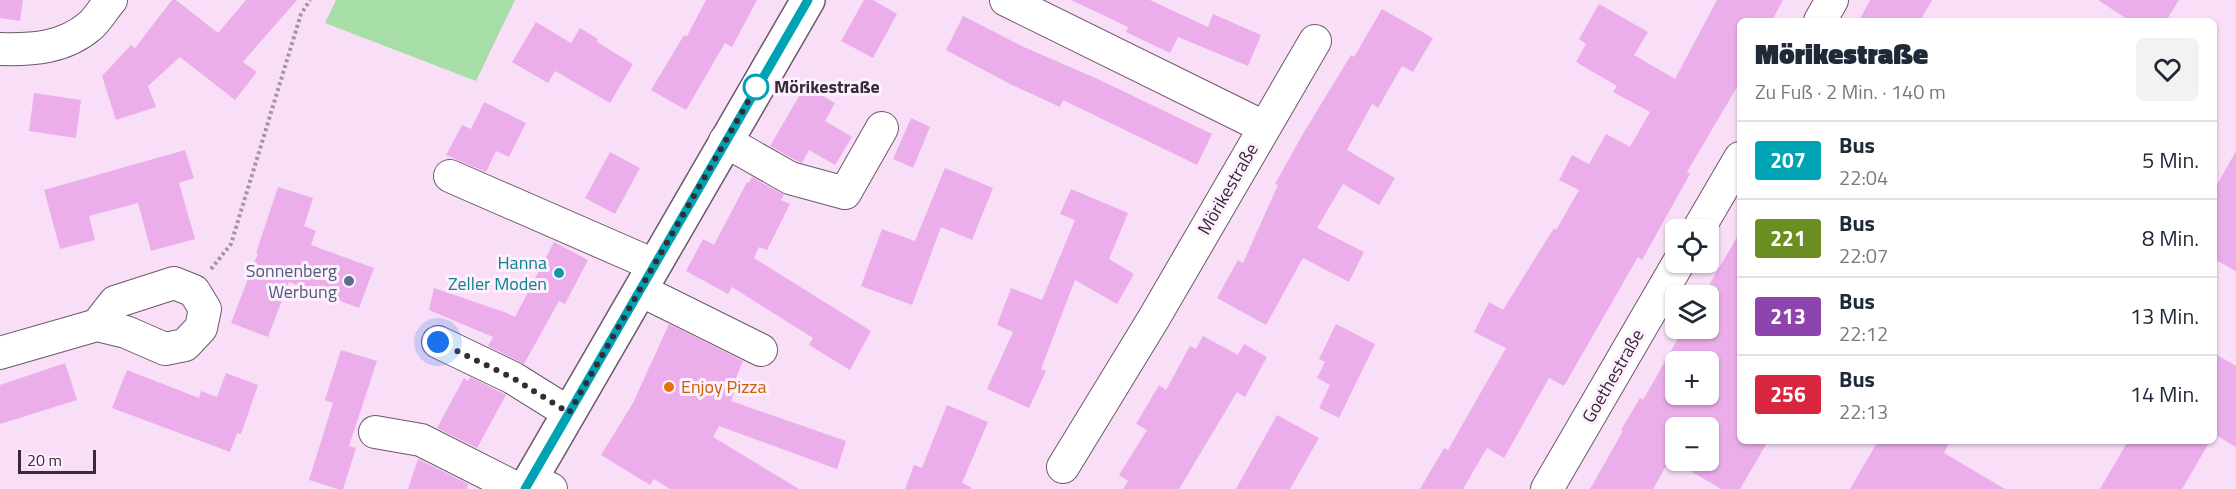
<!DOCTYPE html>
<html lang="de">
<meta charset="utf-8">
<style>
:root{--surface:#fff;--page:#f2f2f3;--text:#1f2937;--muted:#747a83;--line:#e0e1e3}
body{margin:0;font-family:"Titillium Web",sans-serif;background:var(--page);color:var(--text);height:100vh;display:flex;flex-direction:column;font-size:22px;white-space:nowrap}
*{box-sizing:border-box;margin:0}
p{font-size:20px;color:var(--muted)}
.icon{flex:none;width:33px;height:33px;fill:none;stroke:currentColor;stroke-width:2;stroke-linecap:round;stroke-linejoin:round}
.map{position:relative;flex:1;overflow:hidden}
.side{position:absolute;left:1737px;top:18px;width:480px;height:426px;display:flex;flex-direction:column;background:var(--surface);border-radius:9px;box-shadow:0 2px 4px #0004}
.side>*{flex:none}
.badge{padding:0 12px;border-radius:4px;font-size:21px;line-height:39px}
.buttons{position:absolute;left:1665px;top:219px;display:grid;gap:12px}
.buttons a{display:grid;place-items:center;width:54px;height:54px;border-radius:9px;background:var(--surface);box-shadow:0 2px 4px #0004;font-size:30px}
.scale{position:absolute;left:18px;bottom:15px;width:78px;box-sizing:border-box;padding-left:6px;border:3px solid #352c35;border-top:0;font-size:16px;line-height:21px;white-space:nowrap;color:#352c35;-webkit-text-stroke:4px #fff0ff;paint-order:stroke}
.you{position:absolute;width:30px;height:30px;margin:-15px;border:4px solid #fff;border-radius:50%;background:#1a73e8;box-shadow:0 0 0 9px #1a73e833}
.map>.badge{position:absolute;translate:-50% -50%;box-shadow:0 0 0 3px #fff}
.round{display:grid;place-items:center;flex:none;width:63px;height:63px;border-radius:9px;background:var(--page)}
.head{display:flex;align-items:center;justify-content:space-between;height:102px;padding:0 18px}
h1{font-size:28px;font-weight:800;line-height:45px}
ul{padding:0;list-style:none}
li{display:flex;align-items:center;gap:18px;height:78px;padding:0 18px;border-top:2px solid var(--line)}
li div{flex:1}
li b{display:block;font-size:22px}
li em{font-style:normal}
li .badge{min-width:66px;font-weight:700;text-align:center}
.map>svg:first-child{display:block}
</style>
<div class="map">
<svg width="2236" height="489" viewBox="0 0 2236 489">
<rect width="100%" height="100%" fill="#f8dff7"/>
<polygon fill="#a7dda7" points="336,0 515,0 476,81 325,23"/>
<g fill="#ebaeeb" fill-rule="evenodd">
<polygon points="0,0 23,0 20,21 0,18"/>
<polygon points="172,0 176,0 218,33 246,0 297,0 243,62 257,72 235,100 180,57 148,86 156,107 116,120 102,76 131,45 135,48"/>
<polygon points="706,0 757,0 732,47 725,43 686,110 651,90 684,35 687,36"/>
<polygon points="864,0 873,0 897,14 873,58 841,41"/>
<polygon points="1071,0 1150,0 1208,27 1213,14 1261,35 1248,66 1178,37 1170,53 1126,32 1128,27"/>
<polygon points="1717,0 1783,0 1772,21 1740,21 1740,82 1687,172 1690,174 1642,260 1638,257 1564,386 1549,378 1504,458 1487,448 1463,489 1420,489 1444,448 1448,450 1506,348 1474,332 1489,302 1503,310 1554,228 1556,230 1579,190 1559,180 1572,155 1589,164 1606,134 1630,147 1650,112 1613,92 1617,86 1576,62 1586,44 1579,39 1599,4 1648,32 1634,55 1675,79"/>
<polygon points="1870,0 1932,0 1920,21 1859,21"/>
<polygon points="2098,0 2179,0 2166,21 2130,21"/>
<polygon points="1382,9 1433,38 1413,72 1402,66 1378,108 1372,104 1347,150 1395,178 1379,205 1343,184 1317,228 1364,252 1349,282 1303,258 1266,325 1217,298 1238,260 1243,263 1278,185 1275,184 1304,132 1351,55 1354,57"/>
<polygon points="963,16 1026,48 1100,80 1212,134 1197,165 1063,100 1060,107 1010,84 946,50"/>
<polygon points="536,22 571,43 580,28 598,39 597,42 633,64 610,103 555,71 548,83 512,62"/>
<polygon points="805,86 835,103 825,121 852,137 835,165 809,150 802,163 797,161 770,146"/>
<polygon points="34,93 81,100 76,138 29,131"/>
<polygon points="484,102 526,123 509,157 496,151 486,172 446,155 462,125 471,129"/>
<polygon points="911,118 930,127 913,168 893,159"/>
<polygon points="185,150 194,178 179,183 195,239 151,251 138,203 89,216 95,240 60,249 44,190"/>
<polygon points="2236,151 2236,271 2214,259 2214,190"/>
<polygon points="610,152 640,168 615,214 585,198"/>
<polygon points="945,168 993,188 972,240 941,227 912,305 861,286 882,229 915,241"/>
<polygon points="752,177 784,195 781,200 790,204 767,250 759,247 754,258 871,331 850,370 809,345 813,338 732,287 728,294 686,271 703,239 714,245 747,182 749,183"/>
<polygon points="278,187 313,198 304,226 316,231 311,245 374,268 359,308 289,282 268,337 231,323 258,253 256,253"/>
<polygon points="1071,189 1128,213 1109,259 1134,274 1117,304 1075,280 1041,369 1046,371 1029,408 987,389 1013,332 997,325 1011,288 1042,300 1075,220 1060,214"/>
<path d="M1740,232V441H1768L1740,489H1721L1670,459L1653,489H1590L1623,431L1621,430L1640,398L1643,400L1684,328H1708V287ZM1676,362H1708V394H1676ZM1676,428H1708V460H1676Z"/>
<polygon points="554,242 588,260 565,304 559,301 524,364 488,346 493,337 429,310 434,288 507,313 515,317"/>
<polygon points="669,324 743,361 730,392 734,393 731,401 846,441 837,469 719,426 713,437 799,489 670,489 654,479 650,485 601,455 633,403"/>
<polygon points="1336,324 1375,344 1339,418 1319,408 1330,385 1317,378 1325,362 1319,359"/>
<polygon points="1203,336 1238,355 1244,344 1267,357 1245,397 1237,392 1179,489 1123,489 1128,481 1119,475 1147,430 1136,424 1159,385 1166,390 1190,346 1196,349"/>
<polygon points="341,350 377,361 349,446 356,448 343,489 338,489 309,480 333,403 325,400"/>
<polygon points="2214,353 2236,366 2236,447 2214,434"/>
<polygon points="65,363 77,400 0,424 0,385"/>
<polygon points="127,370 199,398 201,391 217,397 226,373 258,385 241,434 237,433 230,452 112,408"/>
<polygon points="470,377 506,395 477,448 437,428 464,378 468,381"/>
<polygon points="947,405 988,422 962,483 971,487 971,489 905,489 914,465 922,468"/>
<polygon points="1277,415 1319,438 1290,489 1236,489"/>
<polygon points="1878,441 1950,441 1944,453 2005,489 1850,489"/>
<polygon points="2128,441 2210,441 2182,489 2100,489"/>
<polygon points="418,459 468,484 467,489 408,489"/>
</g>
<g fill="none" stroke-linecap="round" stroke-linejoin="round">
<g stroke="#6c586c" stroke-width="34">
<g id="minor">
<polyline points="1006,0 1264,127"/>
<polyline points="1820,21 1832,0"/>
<path d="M0,49C33,50 64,48 90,26C98,19 104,8 111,0"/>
<polyline points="725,141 790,178 845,193 882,128"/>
<polyline points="450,176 654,265"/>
<polyline points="1698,230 1740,158"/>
<polyline points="640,290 761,350"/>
<polyline points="438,342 513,378 569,413"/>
<polyline points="0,353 97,325 126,332 165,349 185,345 201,328 205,309 194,291 174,283 115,302 97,325"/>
<polyline points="375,432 421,440 518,489"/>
<polyline points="1063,467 1154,318 1315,41"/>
<polyline points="531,480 551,489"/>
<polyline points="1547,489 1679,262"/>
</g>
</g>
<g stroke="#6c586c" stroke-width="36">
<polyline id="major" points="525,489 808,0"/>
</g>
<polyline stroke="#a693a5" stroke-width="4" stroke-dasharray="3 3" stroke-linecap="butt" points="211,269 231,244 301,14 310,0"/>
<use href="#minor" stroke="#fff" stroke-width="32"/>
<use href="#major" stroke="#fff" stroke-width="33"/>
</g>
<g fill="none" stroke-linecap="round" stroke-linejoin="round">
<g stroke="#fff" stroke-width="14">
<polyline id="line" points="525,489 808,0"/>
</g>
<use href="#line" stroke="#00a3b4" stroke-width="9"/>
<polyline stroke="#352c35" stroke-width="6" stroke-dasharray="0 10.8" points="438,342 513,378 569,413 760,81 756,87"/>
</g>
<circle fill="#fff" stroke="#00a3b4" stroke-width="3" cx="756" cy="87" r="12"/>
<circle fill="#0f9aa8" stroke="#fff0ff" stroke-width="2" cx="559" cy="273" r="6"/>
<circle fill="#5c6f8a" stroke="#fff0ff" stroke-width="2" cx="349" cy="281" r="6"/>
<circle fill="#e8710a" stroke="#fff0ff" stroke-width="2" cx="669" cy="387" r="6"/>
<g text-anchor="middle" stroke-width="6" stroke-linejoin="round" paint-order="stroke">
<g font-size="18" font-weight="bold" fill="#352c35" stroke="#fff0ff" text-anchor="start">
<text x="774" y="93">Mörikestraße</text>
</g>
<g font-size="18" fill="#352c35" stroke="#fff0ff">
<text transform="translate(1228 189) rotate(-60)" y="6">Mörikestraße</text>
<text transform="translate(1613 376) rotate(-60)" y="6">Goethestraße</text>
</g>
<g font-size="18" fill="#0d838f" stroke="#fff0ff" text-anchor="end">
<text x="547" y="269">Hanna<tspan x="547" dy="21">Zeller Moden</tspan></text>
</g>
<g font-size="18" fill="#4e5e75" stroke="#fff0ff" text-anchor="end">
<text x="337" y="277">Sonnenberg<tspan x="337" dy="21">Werbung</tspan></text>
</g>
<g font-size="18" fill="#c56008" stroke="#fff0ff" text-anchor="start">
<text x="681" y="393">Enjoy Pizza</text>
</g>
</g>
</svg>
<div class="buttons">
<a><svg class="icon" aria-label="locate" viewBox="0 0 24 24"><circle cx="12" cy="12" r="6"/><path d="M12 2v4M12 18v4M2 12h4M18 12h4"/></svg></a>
<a><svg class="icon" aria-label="layers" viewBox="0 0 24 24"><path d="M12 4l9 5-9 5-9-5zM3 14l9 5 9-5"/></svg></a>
<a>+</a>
<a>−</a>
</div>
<div class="scale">20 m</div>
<div class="you" style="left:438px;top:342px"></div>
<section class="side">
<div class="head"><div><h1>Mörikestraße</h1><p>Zu Fuß · 2 Min. · 140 m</p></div><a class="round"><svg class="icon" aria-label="heart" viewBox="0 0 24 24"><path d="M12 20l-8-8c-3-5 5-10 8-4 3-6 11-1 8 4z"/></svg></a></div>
<ul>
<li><span class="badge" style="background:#00a3b4;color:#fff">207</span><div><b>Bus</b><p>22:04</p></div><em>5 Min.</em></li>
<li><span class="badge" style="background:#6b8e23;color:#fff">221</span><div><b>Bus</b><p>22:07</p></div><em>8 Min.</em></li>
<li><span class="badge" style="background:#8e44ad;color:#fff">213</span><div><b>Bus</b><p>22:12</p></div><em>13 Min.</em></li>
<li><span class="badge" style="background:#d7263d;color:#fff">256</span><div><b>Bus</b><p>22:13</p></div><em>14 Min.</em></li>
</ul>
</section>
</div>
